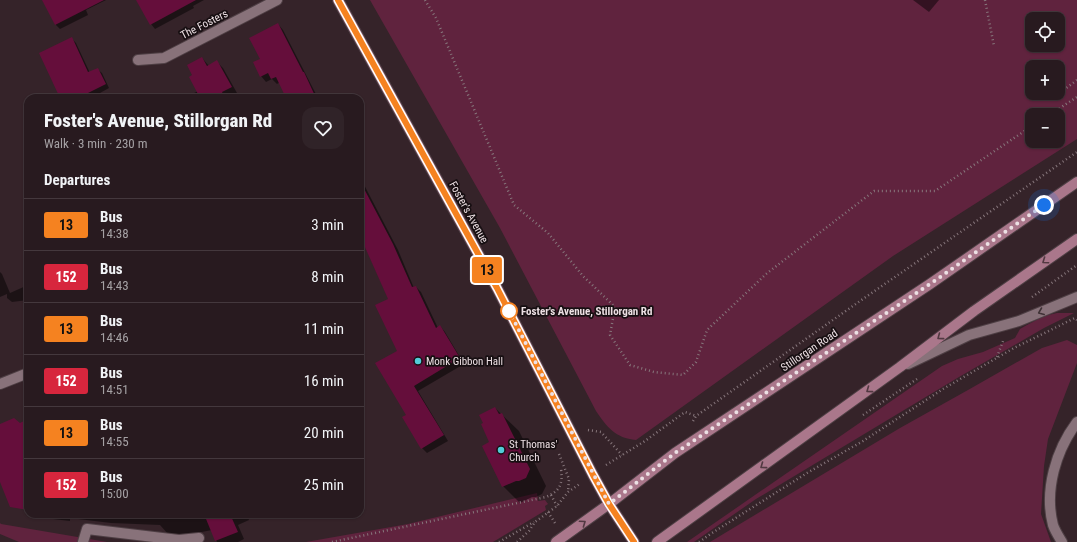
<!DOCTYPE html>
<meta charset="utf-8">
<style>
:root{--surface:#281a1f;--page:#302328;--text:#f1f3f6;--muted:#a5a1a4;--line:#44383d}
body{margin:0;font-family:"Roboto Condensed",sans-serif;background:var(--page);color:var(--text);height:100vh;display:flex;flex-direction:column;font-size:15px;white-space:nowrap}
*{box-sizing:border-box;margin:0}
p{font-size:13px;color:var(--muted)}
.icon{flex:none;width:22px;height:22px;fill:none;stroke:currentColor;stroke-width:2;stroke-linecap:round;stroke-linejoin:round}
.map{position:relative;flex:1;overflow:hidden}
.drawer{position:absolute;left:24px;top:94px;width:340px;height:424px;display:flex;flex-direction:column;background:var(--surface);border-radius:12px;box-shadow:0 1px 3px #0004,0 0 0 1px var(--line)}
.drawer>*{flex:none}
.badge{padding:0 8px;border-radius:3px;font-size:14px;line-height:26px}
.tools{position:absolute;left:1025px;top:12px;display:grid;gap:8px}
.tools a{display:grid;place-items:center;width:40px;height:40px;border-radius:8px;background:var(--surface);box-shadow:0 1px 3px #0004,0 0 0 1px var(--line);font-size:20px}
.you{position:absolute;width:20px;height:20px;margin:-10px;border:3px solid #fff;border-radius:50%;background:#1a73e8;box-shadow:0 0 0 6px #1a73e833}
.map>.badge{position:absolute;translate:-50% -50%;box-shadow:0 0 0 2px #fff}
h2{padding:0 20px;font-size:15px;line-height:36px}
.round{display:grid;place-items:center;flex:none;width:42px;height:42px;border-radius:12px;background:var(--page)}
.summary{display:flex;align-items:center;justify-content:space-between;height:68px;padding:0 20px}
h1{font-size:19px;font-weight:800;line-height:30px}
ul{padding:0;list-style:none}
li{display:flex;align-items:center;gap:12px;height:52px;padding:0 20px;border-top:1px solid var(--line)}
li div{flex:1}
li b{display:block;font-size:15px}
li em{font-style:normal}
li .badge{min-width:44px;font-weight:700;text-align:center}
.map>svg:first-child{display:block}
</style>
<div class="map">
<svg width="1077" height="542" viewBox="0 0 1077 542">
<rect width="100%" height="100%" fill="#352329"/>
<g fill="#60233e" fill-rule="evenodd">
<path d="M370,0H1077V139L893,256L636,440C615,438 607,427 596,411L500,228ZM1032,19H1058V45H1032ZM1032,67H1058V93H1032ZM1032,115H1058V141H1032Z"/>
<polygon points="1057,313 1074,313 1044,328 959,377 756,499 694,542 687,542 942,366 958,359 983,352 1015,338 1020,329 1027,325 1044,316"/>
<polygon points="1067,340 1077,345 1077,363 1048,439 1044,466 1041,514 1051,542 710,542 900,428 968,390 1042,348"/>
<polygon points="537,493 538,501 545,500 548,504 545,506 546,510 493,542 306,542 408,524"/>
<polygon points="0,523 1,524 107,542 19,542 0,534"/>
</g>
<g fill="#0007">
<polygon points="43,0 106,0 86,10 88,15 60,29 55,24"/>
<polygon points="137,0 204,0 193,6 194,8 155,29 151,24"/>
<polygon points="913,0 939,0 929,12"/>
<polygon points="278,24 283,30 318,98 287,98 280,82 277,84 272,79 266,82 261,76 261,59"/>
<polygon points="72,39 76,43 90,73 97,69 102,73 109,88 100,93 103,98 62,98"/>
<polygon points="202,58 209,66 217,62 223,68 237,93 228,98 185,98 198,91 194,75"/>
<polygon points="360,177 398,250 414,288 416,287 421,292 438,328 440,326 445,332 464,364 418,391 448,441 427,453 422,448 407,415 398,351 389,300 360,235"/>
<polygon points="0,272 2,274 10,293 28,285 28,300 12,302 7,298 7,294 0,297"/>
<polygon points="495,408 519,431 546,486 542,494 536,497 532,497 520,503 503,486 484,423"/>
<polygon points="48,514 250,514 247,515 249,520 238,525 244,539 238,542 217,542 212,530 176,537 172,533 168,534 160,525 111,523 70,518 70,521 53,519"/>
</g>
<g fill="#650e3b">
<polygon points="42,0 104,0 55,25"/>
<polygon points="136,0 196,0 150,25"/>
<polygon points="278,23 303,72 304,72 316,98 286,98 276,77 271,79 268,73 260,77 253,62 260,59 249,38"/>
<polygon points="72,37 88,72 98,68 106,84 78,98 60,98 39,53"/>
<polygon points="202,57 207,66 217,60 232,87 222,92 225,98 200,98 189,77 192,75 187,65"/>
<polygon points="360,181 393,244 412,287 416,286 436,328 440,325 460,358 414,386 444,435 421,449 402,417 406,415 375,363 397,351 375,305 388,299 360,236"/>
<polygon points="495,407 499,414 502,413 530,469 526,478 519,481 516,481 502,487 482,446 489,442 481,424 483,423 479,415"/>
<polygon points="14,418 20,423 24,421 28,431 28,510 10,507 0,482 0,424"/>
<polygon points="204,514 230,514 238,532 215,541"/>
</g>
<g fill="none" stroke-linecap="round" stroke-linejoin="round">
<g stroke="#4e3f44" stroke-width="12">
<g id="street">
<polyline points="138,60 164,58 277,0"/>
<polyline points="908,364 969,335 1019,321 1077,297"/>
<polyline points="0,384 28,373"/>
<polyline points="83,542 87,529 179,540 199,538"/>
<path d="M1062,542C1059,537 1055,531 1053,525C1044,490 1056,450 1077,422"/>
</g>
</g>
<g stroke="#4e3f44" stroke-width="12">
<g id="secondary">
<polyline points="338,0 497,288 593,475 609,504 634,542"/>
<polyline points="556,542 609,504 675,453 930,284 1077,182"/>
<polyline points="657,542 900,367 974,311 1077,239"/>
</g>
</g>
<g stroke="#87777c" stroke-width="2.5" stroke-dasharray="1 3" stroke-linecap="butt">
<polyline points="425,0 436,18 514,205 548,233 583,276 615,307 610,335 630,365 654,372 683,375 696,362 707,330 766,274 874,191 935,191 1032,126"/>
<polyline points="985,0 994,46"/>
<polyline points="1057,95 1077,80"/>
<polyline points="1049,115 1077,97"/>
<polyline points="1032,297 1077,265"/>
<polyline points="997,357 1003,341"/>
<polyline points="863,415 917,379"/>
<polyline points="693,421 696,416 860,301 1077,152"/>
<polyline points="588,430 601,432 622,455"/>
<polyline points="559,454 569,479 568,492"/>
<polyline points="606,465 645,441 685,412 696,416"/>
<polyline points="551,495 557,506"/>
<polyline points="548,512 555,523"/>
<path d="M332,542L546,497C560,491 563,484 561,469"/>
<polyline points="499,542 534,522"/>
<polyline points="517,542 529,531 535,522 557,506 568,492 581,483"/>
<polyline points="699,542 712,533 807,473 863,441 943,389 1014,348 1075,318 1077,320"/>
</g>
<use href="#street" stroke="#88727a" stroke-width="10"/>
<use href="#secondary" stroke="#aa778b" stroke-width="10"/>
</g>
<defs><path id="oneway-chevron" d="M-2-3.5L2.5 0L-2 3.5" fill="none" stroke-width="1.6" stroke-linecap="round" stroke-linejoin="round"/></defs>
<g stroke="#523942">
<use href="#oneway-chevron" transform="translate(1045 261) rotate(145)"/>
<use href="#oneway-chevron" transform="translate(940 337) rotate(143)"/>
<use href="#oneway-chevron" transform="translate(869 390) rotate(144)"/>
<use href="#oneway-chevron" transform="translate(763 466) rotate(144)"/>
<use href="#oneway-chevron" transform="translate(583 523) rotate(-35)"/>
</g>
<use stroke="#3f3236" href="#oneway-chevron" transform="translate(1041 312) rotate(158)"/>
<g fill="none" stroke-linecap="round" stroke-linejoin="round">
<g stroke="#fff" stroke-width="9">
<polyline id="line" points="338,0 497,288 593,475 609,504 634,542"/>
</g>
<use href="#line" stroke="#f58220" stroke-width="6"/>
<polyline stroke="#ede0e4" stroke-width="4" stroke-dasharray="0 7.2" points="509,311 609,504 675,453 930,284 1044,205"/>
</g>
<circle fill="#fff" stroke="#f58220" stroke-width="2" cx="509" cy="311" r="8"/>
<g fill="#52cbd8" stroke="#170f12" stroke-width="1.5">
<circle cx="418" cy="361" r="4"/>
<circle cx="501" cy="450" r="4"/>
</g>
<g text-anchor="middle" stroke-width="3.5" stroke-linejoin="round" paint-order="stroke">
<g font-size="11" fill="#ede0e4" stroke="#170f12">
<text transform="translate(204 24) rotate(-27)" y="4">The Fosters</text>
<text transform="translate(469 212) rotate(61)" y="4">Foster's Avenue</text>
<text transform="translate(809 350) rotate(-34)" y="4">Stillorgan Road</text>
</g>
<g font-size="11" font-weight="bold" fill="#ede0e4" stroke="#170f12" text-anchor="start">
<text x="521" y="315">Foster's Avenue, Stillorgan Rd</text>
</g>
<g font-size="11" fill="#ede0e4" stroke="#170f12" text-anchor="start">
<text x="426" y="365">Monk Gibbon Hall</text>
<text x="509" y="448">St Thomas'<tspan x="509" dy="13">Church</tspan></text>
</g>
</g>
</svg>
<div class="tools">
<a><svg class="icon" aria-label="locate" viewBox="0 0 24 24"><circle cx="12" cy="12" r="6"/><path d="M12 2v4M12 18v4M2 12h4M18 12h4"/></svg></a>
<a>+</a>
<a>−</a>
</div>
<div class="you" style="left:1044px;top:205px"></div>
<b class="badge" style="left:487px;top:270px;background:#f58220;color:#111">13</b>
<section class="drawer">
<div class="summary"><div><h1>Foster's Avenue, Stillorgan Rd</h1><p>Walk · 3 min · 230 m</p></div><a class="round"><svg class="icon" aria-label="heart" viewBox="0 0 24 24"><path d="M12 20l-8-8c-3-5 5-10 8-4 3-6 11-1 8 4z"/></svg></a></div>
<h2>Departures</h2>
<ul>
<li><span class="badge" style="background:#f58220;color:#111">13</span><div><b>Bus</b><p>14:38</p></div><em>3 min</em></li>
<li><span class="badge" style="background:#d7263d;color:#fff">152</span><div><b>Bus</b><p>14:43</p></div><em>8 min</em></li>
<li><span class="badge" style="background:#f58220;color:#111">13</span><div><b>Bus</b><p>14:46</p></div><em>11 min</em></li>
<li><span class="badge" style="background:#d7263d;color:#fff">152</span><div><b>Bus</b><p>14:51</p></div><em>16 min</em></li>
<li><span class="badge" style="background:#f58220;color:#111">13</span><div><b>Bus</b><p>14:55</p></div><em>20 min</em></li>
<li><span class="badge" style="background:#d7263d;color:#fff">152</span><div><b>Bus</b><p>15:00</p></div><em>25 min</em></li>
</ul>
</section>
</div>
